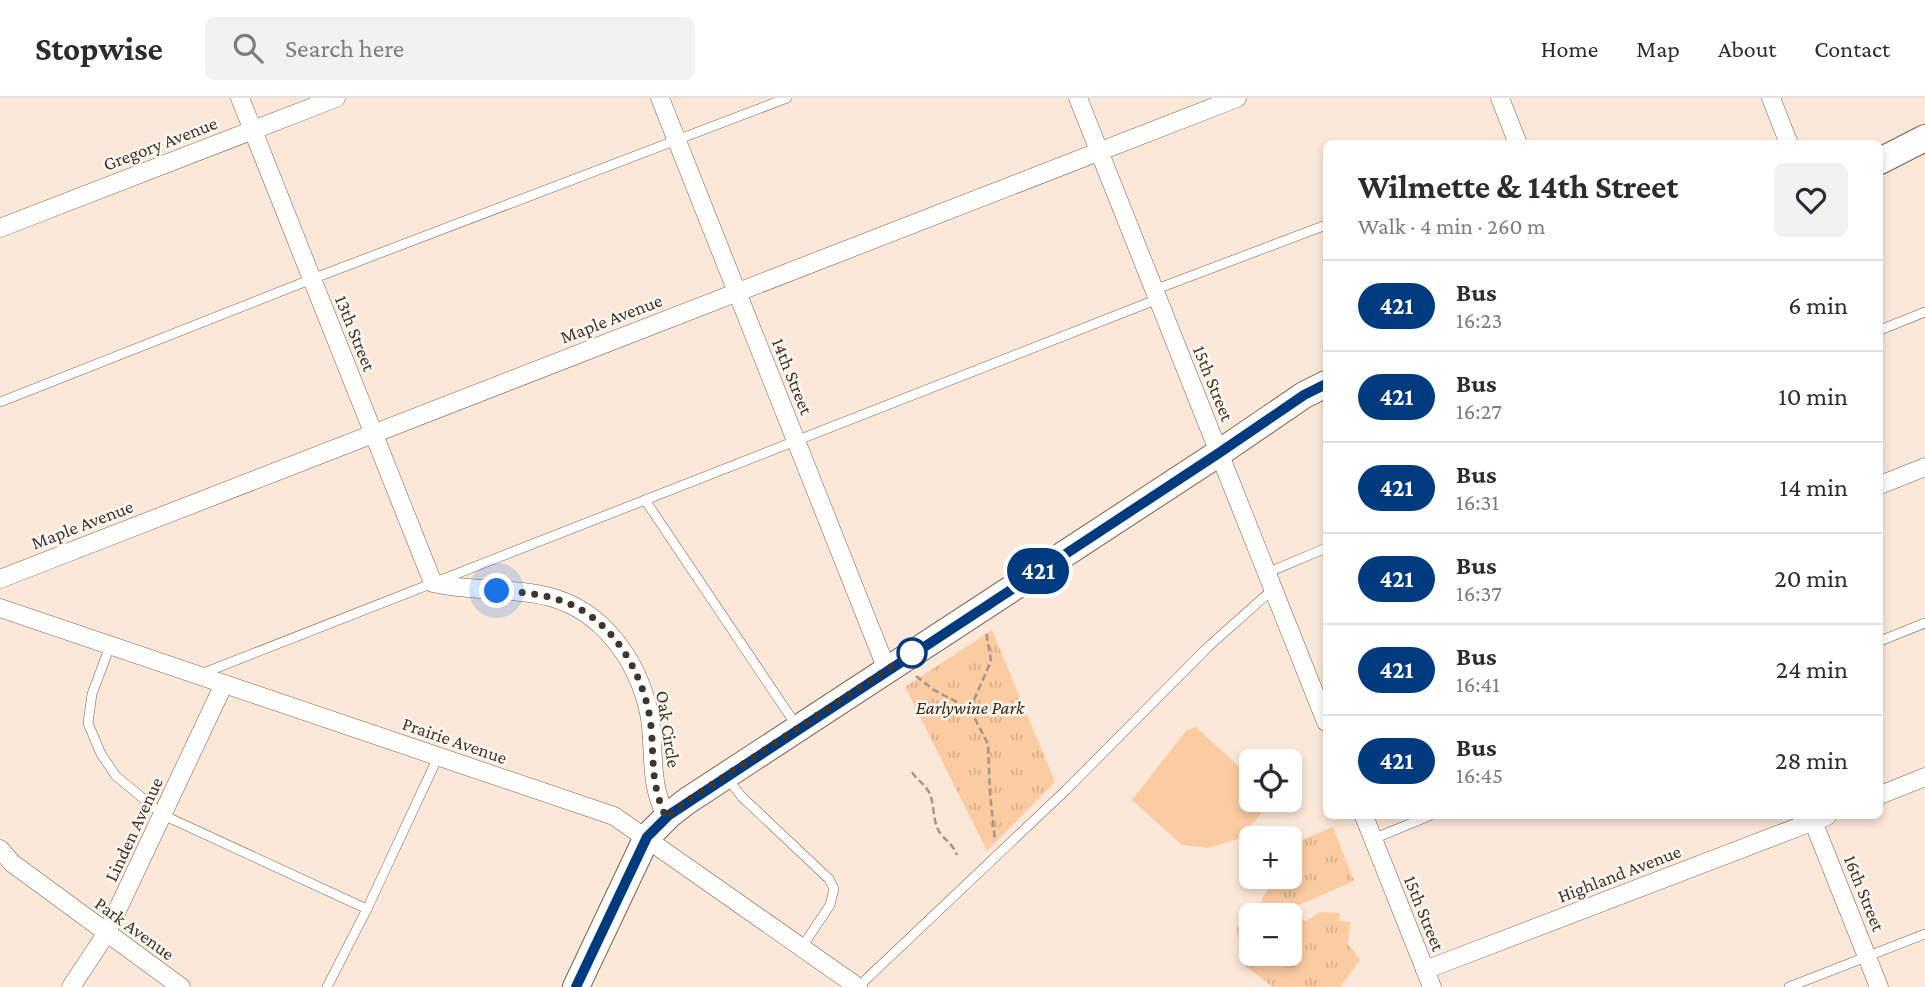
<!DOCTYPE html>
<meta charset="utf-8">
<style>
:root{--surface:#fff;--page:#f2f2f3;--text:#2b2b33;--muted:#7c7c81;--line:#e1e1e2}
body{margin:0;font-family:"Crimson Pro",serif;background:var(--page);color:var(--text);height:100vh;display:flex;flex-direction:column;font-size:26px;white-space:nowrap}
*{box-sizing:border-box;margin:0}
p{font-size:23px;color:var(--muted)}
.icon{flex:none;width:38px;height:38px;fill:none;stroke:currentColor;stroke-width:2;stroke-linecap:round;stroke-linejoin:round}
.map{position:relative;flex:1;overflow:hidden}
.details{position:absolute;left:1323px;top:42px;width:560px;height:679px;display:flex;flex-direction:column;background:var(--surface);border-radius:10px;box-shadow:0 4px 10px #0003}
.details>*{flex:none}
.badge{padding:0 14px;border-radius:23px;font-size:24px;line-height:46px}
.buttons{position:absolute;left:1239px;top:651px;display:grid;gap:14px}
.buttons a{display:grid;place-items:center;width:63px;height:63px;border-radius:10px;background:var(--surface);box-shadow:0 4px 10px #0003;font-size:35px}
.you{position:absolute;width:35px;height:35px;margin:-18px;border:5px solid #fff;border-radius:50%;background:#1a73e8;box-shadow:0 0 0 10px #1a73e833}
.map>.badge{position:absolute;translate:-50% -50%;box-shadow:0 0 0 4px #fff}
.round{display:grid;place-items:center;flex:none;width:74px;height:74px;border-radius:10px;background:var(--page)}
.head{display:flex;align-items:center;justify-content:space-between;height:119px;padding:0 35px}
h1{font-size:33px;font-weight:700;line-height:52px}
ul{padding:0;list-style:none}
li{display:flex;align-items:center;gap:21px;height:91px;padding:0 35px;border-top:2px solid var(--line)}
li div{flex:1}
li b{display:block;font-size:26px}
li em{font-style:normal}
li .badge{min-width:77px;font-weight:700;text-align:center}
header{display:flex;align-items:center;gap:42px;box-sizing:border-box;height:98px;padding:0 35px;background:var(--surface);border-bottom:2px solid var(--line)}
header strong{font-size:33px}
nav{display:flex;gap:38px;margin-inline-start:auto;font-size:24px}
.search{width:490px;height:63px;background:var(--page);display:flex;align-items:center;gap:18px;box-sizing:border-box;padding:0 24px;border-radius:10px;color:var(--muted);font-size:26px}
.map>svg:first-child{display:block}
</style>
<header>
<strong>Stopwise</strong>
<div class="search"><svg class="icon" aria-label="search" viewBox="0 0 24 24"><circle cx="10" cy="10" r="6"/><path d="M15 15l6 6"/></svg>Search here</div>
<nav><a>Home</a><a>Map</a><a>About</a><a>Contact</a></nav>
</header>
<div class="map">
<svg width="1925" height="889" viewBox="0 0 1925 889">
<defs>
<pattern id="park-tufts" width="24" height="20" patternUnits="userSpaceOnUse" patternTransform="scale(1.75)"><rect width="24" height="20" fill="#fbcba2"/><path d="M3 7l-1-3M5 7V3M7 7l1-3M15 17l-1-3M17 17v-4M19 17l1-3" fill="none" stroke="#d8af8c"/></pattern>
</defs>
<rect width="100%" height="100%" fill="#fbe8d8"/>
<polygon fill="#fbcba2" points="1196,629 1251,680 1251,702 1270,702 1256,722 1238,741 1208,750 1182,747 1132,702 1186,633"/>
<g fill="url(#park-tufts)" fill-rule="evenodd">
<polygon points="992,532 1055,684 987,753 905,589"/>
<path d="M1333,729L1354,783L1299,807L1297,811L1302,816L1300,820L1306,823L1321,814L1340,815L1339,823L1350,824L1348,846L1360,862L1340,889H1273L1245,868L1236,831L1249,815L1260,816C1258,798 1269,791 1281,779H1286L1294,785L1301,782L1303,776L1293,751L1299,743ZM1251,817H1290V856H1251Z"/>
</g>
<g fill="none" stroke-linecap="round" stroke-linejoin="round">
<g stroke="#7c624b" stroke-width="10">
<g id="lane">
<polyline points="1154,192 1326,127"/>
<polyline points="1880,232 1925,214"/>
<polyline points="0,304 312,181 787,0"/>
<polyline points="645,402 796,627"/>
<polyline points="1267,475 1326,450"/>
<polyline points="1880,543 1925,525"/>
<polyline points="110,548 92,596 88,625 101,656 116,678 163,717 367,811"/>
<polyline points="201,576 1158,201"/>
<polyline points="727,680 742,699 829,781 834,791 830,807 802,849"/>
<polyline points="1373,741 1429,718"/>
<polyline points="327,889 367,811 438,659"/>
<polyline points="858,889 1066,692 1208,549 1273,491"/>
<polyline points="1789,889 1925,836"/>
</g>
</g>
<g stroke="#7c624b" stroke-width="19">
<g id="street">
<path d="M240,0L433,485C471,494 512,489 550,499C603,513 638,563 649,615C654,639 651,665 656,689C658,700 662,710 666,720"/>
<polyline points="660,0 887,572"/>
<polyline points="1078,0 1326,624"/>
<polyline points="1500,0 1518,46"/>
<polyline points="1771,0 1789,46"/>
<polyline points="0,130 336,0"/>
<polyline points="1880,387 1925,369"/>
<polyline points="0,481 1237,0"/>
<polyline points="0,510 614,718 858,889"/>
<polyline points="1880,697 1925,679"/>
<polyline points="1364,718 1432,889"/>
<polyline points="1811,718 1879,889"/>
<polyline points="0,751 12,765 181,889"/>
<polyline points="1425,872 1827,718"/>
<polyline points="71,889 106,836 224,586"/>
</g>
</g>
<g stroke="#7c624b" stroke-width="28">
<g id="secondary">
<polyline points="1880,63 1925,40"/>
<polyline points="576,889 647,739 669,717 687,703 1219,355 1304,297 1326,286"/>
</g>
</g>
<g stroke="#a69688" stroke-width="2.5" stroke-dasharray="7 3.5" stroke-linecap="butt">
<polyline points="916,578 934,592 970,611 991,563 986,533"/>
<polyline points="970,611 988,646 990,696 995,743"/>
<path d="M912,674C916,681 922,684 927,691C936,703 931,722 940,735C947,744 952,745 957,757"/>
</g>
<use href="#lane" stroke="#fff" stroke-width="9"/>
<use href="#street" stroke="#fff" stroke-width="18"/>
<use href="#secondary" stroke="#fff" stroke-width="26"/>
</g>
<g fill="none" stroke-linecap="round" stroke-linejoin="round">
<g stroke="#fff" stroke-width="16">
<polyline id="line" points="576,889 647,739 669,717 1219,355 1304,297 1326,286"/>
</g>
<use href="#line" stroke="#003b80" stroke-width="10"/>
<path stroke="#41352a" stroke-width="7" stroke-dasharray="0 12.6" d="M497,493C522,494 547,496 570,506C613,525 640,571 649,615C654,640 651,665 656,689C658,700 662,710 666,720L687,703L912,555"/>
</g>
<circle fill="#fff" stroke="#003b80" stroke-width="3.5" cx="912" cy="555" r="14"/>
<g text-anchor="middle" stroke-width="5" stroke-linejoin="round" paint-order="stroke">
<g font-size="19" fill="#41352a" stroke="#fef8f3">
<text transform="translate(160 45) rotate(-21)" y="7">Gregory Avenue</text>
<text transform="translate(611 220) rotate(-21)" y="7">Maple Avenue</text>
<text transform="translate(356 235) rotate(68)" y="7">13th Street</text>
<text transform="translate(793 278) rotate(68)" y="7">14th Street</text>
<text transform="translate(1214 285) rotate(68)" y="7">15th Street</text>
<text transform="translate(82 426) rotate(-21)" y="7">Maple Avenue</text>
<text transform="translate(669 631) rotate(81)" y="7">Oak Circle</text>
<text transform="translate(455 642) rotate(19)" y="7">Prairie Avenue</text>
<text transform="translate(133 731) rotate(-65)" y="7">Linden Avenue</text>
<text transform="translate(1619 775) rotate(-21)" y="7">Highland Avenue</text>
<text transform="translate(1865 795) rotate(68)" y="7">16th Street</text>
<text transform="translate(1425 815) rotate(68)" y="7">15th Street</text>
<text transform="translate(135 830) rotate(36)" y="7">Park Avenue</text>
</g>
<g font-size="19" font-style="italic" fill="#3e250e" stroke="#fef8f3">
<text x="970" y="616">Earlywine Park</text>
</g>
</g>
</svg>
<div class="buttons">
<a><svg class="icon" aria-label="locate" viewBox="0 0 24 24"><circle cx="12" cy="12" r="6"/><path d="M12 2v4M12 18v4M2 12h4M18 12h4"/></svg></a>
<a>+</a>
<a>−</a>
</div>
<div class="you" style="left:497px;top:493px"></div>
<b class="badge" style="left:1038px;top:473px;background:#003b80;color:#fff">421</b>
<section class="details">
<div class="head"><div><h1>Wilmette &amp; 14th Street</h1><p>Walk · 4 min · 260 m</p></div><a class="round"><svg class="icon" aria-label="heart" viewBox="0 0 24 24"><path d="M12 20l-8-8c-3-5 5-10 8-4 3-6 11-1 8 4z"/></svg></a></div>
<ul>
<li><span class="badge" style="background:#003b80;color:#fff">421</span><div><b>Bus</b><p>16:23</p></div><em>6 min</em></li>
<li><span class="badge" style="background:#003b80;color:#fff">421</span><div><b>Bus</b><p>16:27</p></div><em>10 min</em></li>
<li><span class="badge" style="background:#003b80;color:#fff">421</span><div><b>Bus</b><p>16:31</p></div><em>14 min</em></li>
<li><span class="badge" style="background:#003b80;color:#fff">421</span><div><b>Bus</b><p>16:37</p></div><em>20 min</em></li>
<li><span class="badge" style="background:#003b80;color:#fff">421</span><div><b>Bus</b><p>16:41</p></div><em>24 min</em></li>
<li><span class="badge" style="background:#003b80;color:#fff">421</span><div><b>Bus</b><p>16:45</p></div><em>28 min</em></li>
</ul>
</section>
</div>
